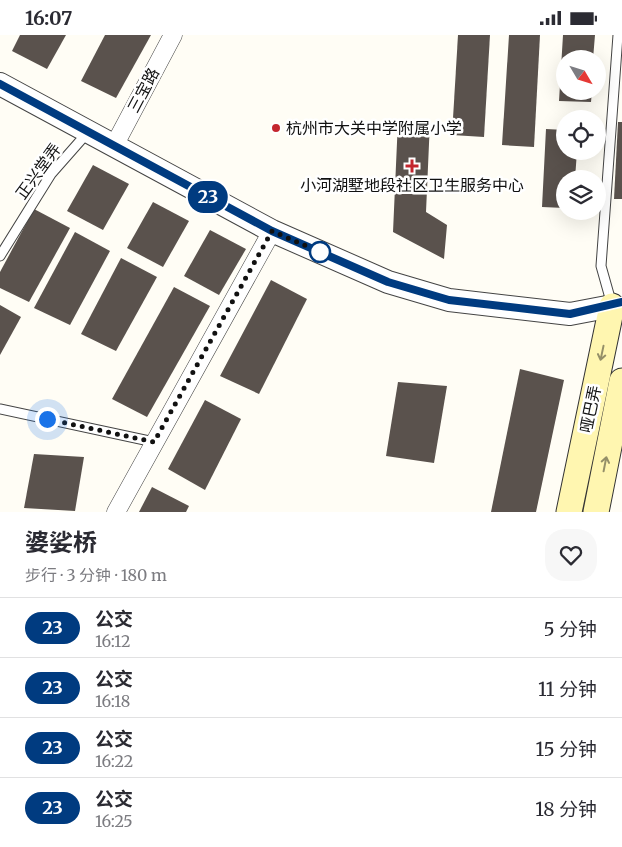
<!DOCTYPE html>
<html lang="zh">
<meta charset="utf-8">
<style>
:root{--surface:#fff;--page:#f7f7f7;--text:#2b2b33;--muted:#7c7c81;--line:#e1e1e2}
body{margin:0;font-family:Merriweather,"Noto Sans SC",serif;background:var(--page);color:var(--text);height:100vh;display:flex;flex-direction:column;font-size:19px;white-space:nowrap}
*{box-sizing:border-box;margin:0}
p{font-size:16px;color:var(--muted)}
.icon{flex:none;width:28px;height:28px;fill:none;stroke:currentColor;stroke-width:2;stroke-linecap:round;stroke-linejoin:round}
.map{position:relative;height:477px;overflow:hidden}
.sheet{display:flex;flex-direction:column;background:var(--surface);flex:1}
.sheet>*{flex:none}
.badge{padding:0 10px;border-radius:16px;font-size:18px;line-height:32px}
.needle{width:32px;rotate:128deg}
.tools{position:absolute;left:556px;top:15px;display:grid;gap:10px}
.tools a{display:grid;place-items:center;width:50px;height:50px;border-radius:50%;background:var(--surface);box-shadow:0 5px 20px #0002;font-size:25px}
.you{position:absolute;width:25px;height:25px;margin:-12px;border:4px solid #fff;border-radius:50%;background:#1a73e8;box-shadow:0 0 0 8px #1a73e833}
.map>.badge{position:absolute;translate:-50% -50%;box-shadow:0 0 0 2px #fff}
.round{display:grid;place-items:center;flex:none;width:52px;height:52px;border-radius:20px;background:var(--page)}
.overview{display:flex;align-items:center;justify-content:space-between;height:85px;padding:0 25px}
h1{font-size:24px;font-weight:700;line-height:38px}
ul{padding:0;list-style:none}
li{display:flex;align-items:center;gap:15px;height:60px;padding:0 25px;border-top:1px solid var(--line)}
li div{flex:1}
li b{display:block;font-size:19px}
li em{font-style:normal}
li .badge{min-width:55px;font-weight:700;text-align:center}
.status{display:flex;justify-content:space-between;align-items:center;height:35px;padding:0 25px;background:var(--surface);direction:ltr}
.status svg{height:14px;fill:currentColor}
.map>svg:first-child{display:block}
</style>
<div class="status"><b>16:07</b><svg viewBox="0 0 49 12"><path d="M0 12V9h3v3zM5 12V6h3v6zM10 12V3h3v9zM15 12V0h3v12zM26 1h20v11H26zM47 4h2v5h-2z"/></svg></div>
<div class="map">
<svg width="622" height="477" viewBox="0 0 622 477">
<rect width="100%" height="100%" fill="#fffdf5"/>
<g fill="#5a524d">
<polygon points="20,0 66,0 47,34 12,16"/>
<polygon points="105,0 151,0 116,63 81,46"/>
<polygon points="458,0 490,0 484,102 452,100"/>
<polygon points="509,0 540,0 534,112 502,110"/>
<polygon points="563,0 595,0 593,24 565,24 565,56 592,56 591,67 559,66"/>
<polygon points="398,85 430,86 426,177 447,190 444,224 393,197"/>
<polygon points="618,87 622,87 622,164 614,164"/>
<polygon points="546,94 565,95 565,116 577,116 575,144 565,144 565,173 542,172"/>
<polygon points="93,130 129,149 103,195 67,176"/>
<polygon points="153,167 189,186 163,232 127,213"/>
<polygon points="34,174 70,193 29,267 0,253 0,237"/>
<polygon points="210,195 246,214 219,260 184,241"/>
<polygon points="75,197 110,216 70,290 34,273"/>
<polygon points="121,223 157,242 116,316 81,299"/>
<polygon points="271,245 307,264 259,359 220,341"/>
<polygon points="174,252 210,271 147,382 112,364"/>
<polygon points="0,270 21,282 0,320"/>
<polygon points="520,334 564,345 536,477 491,477"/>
<polygon points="398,347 447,351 434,428 386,421"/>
<polygon points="205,365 241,384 205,455 168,434"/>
<polygon points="34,419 84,422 75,476 24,473"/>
<polygon points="152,452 189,471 186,477 139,477"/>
</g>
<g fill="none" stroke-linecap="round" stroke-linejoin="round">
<g stroke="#444" stroke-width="11">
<g id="service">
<polyline points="0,221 51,139 88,97"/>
<polyline points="612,270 601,231 618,0"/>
<polyline points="0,374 154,407"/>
</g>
</g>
<g stroke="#444" stroke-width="19">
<g id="minor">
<polyline points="114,111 173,0"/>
<polyline points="116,477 272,196"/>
</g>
</g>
<g stroke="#444" stroke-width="24">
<polyline id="tertiary" points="0,49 272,196 388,247 449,265 570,279 612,271"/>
</g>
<g stroke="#333" stroke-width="27">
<g id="secondary">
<polyline points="569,477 612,271"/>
<polyline points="596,477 622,346"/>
</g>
</g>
<use href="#service" stroke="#fff" stroke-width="9"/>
<use href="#minor" stroke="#fff" stroke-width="18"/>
<use href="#tertiary" stroke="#fff" stroke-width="22"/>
<use href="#secondary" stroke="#fff6b0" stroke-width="25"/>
</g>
<defs><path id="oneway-shaft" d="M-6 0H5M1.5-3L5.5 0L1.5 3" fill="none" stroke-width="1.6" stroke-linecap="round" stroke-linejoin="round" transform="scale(1.25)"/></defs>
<g stroke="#948f68">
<use href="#oneway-shaft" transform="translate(602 318) rotate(102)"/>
<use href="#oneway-shaft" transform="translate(605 429) rotate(-79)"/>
</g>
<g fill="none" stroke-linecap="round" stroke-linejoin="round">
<g stroke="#fff" stroke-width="11">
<polyline id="line" points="0,49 272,196 388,247 449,265 570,279 622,267"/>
</g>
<use href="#line" stroke="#003b80" stroke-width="8"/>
<polyline stroke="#111" stroke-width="5" stroke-dasharray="0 9" points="47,384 154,407 272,196 320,217"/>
</g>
<g fill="#c4262e" stroke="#fff" stroke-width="2">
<circle cx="276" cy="93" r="5"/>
<path d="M409.5 123.5h5v5h5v5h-5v5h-5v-5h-5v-5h5z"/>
</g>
<circle fill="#fff" stroke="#003b80" stroke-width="2.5" cx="320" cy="217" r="10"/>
<g text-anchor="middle" stroke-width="5" stroke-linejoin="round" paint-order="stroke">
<g font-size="16" fill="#111" stroke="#fff">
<text transform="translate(143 55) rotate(-62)" y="6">三宝路</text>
<text transform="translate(38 136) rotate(-54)" y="6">正兴堂弄</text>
<text transform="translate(590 374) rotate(-78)" y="6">哑巴弄</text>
</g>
<g font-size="16" fill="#111" stroke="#fff" text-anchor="start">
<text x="286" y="99">杭州市大关中学附属小学</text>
<text x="412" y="156" text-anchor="middle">小河湖墅地段社区卫生服务中心</text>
</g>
</g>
</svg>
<div class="tools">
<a><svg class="needle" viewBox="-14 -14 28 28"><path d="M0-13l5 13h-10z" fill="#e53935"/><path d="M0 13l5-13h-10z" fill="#7c7c81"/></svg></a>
<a><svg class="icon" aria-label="locate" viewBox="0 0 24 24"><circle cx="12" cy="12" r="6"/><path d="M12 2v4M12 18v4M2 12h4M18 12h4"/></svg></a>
<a><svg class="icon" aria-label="layers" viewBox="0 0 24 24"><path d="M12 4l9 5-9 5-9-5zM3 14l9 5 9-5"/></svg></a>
</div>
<div class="you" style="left:47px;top:384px"></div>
<b class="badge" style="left:208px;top:162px;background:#003b80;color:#fff">23</b>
</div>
<section class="sheet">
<div class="overview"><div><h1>婆娑桥</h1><p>步行 · 3 分钟 · 180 m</p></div><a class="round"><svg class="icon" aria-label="heart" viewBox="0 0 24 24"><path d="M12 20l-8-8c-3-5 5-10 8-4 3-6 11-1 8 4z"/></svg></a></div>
<ul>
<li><span class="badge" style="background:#003b80;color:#fff">23</span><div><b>公交</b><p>16:12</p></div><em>5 分钟</em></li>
<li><span class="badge" style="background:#003b80;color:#fff">23</span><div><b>公交</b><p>16:18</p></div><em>11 分钟</em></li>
<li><span class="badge" style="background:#003b80;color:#fff">23</span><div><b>公交</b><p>16:22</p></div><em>15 分钟</em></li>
<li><span class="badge" style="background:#003b80;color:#fff">23</span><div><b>公交</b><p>16:25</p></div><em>18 分钟</em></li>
</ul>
</section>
